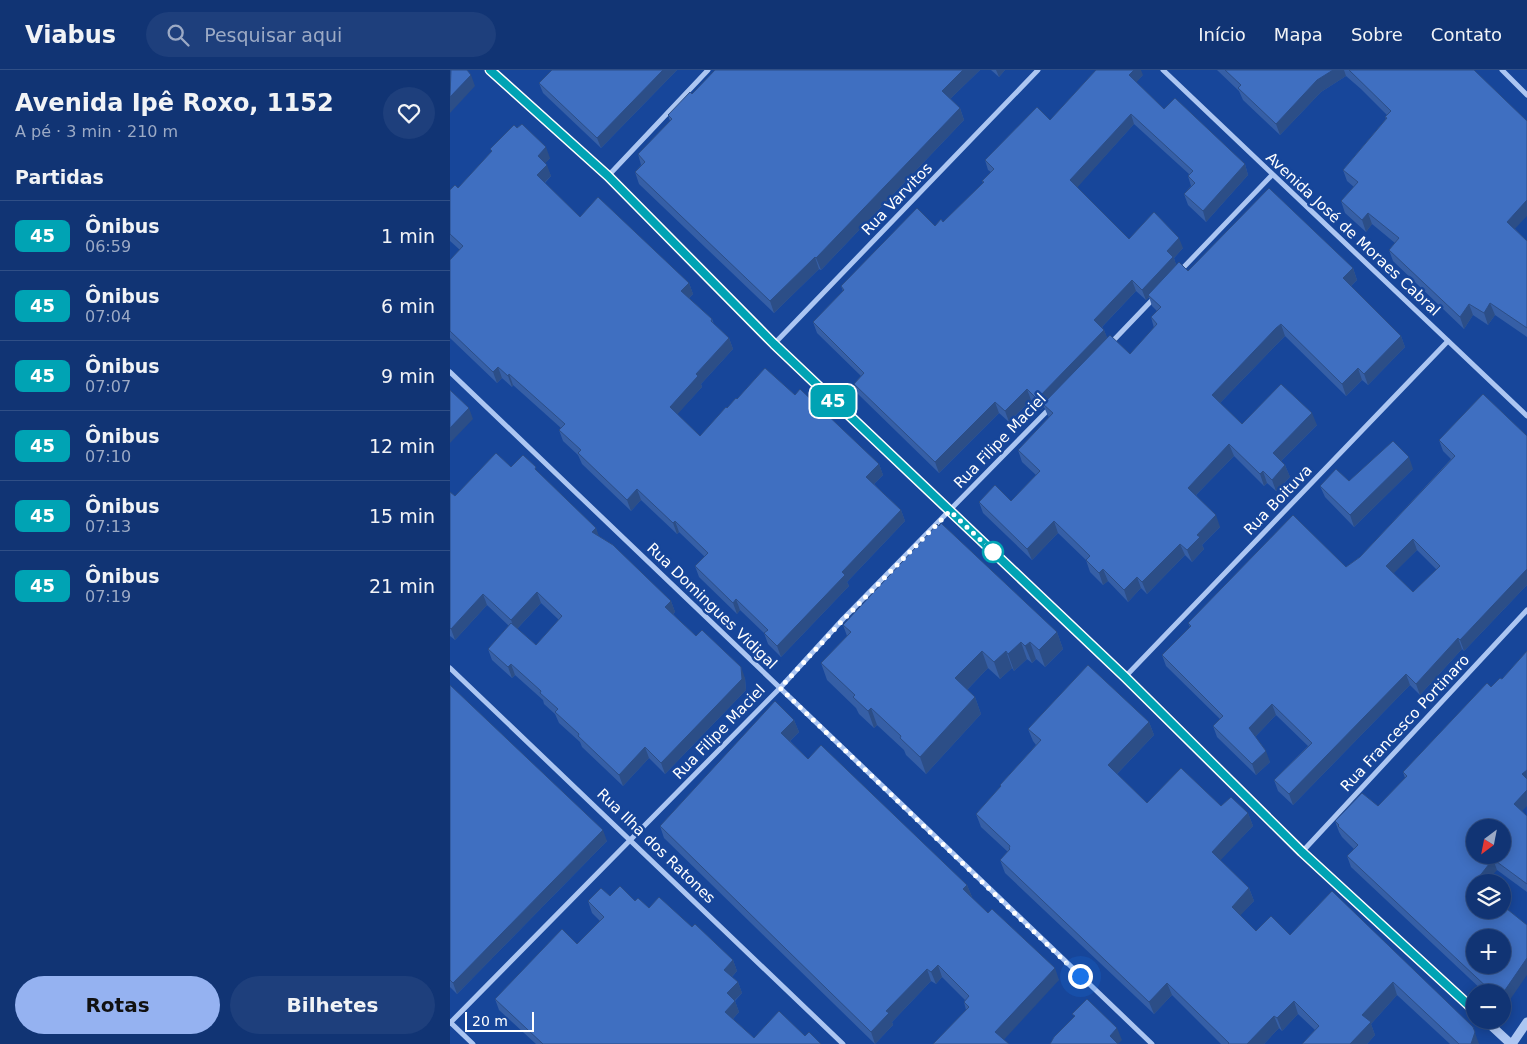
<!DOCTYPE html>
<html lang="pt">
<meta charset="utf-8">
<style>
:root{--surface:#113474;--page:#1e3f7c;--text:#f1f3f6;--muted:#9caac5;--line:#304f86;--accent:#95b2f1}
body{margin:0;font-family:"DejaVu Sans",sans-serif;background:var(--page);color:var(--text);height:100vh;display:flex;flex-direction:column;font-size:19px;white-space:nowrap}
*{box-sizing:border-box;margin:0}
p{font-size:16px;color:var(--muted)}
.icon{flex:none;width:28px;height:28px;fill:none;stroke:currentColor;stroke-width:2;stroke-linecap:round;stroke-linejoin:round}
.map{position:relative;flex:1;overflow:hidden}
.panel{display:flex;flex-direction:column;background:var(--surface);width:450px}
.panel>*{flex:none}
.badge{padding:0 10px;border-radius:8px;font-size:18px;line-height:32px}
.needle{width:32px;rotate:212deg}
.buttons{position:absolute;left:1016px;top:749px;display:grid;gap:10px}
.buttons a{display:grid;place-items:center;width:45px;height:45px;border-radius:50%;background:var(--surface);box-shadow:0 2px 12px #0003,0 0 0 1px var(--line);font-size:25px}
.scale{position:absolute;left:15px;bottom:12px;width:69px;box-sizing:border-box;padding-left:5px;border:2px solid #fff;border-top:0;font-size:14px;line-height:18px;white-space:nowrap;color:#fff;-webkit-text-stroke:4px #17469a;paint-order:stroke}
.you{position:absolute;width:25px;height:25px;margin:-12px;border:4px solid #fff;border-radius:50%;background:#1a73e8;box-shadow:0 0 0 8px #1a73e833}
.map>.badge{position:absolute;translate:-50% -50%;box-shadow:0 0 0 2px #fff}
h2{padding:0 15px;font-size:19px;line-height:45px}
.round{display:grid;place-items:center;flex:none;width:52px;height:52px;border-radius:26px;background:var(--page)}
.overview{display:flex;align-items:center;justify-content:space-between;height:85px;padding:0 15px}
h1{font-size:24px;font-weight:700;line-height:38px}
.button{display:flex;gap:10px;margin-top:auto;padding:10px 15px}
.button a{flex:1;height:58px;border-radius:30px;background:var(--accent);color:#111;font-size:20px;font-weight:700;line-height:58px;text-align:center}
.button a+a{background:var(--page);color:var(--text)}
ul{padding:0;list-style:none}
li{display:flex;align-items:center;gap:15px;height:70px;padding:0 15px;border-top:1px solid var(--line)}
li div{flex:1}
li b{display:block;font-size:19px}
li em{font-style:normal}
li .badge{min-width:55px;font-weight:700;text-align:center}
header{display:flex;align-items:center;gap:30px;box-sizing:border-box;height:70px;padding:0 25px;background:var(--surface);border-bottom:1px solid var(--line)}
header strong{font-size:24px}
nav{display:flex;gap:28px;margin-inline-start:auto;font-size:18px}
.search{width:350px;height:45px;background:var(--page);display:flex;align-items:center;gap:12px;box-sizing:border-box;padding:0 18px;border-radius:28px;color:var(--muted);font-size:19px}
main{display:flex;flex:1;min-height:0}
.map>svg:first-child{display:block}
</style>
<header>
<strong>Viabus</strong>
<div class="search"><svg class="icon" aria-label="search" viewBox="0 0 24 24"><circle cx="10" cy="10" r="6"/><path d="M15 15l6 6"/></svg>Pesquisar aqui</div>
<nav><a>Início</a><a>Mapa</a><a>Sobre</a><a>Contato</a></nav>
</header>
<main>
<section class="panel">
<div class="overview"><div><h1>Avenida Ipê Roxo, 1152</h1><p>A pé · 3 min · 210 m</p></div><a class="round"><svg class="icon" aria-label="heart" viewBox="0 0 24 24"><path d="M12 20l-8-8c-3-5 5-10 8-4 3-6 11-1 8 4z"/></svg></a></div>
<h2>Partidas</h2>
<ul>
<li><span class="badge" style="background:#00a3b4;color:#fff">45</span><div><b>Ônibus</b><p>06:59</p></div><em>1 min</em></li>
<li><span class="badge" style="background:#00a3b4;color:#fff">45</span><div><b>Ônibus</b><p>07:04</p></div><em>6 min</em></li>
<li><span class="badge" style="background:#00a3b4;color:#fff">45</span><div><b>Ônibus</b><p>07:07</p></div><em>9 min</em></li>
<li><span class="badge" style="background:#00a3b4;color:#fff">45</span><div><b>Ônibus</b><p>07:10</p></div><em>12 min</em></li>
<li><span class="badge" style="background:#00a3b4;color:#fff">45</span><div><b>Ônibus</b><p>07:13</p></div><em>15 min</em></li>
<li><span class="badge" style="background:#00a3b4;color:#fff">45</span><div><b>Ônibus</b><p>07:19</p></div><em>21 min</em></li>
</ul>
<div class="button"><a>Rotas</a><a>Bilhetes</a></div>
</section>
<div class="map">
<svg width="1077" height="974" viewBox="0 0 1077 974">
<rect width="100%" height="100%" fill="#17469a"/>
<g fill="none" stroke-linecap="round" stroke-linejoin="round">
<g stroke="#acc6f2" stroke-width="5">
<polyline points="713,0 1077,346"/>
<polyline points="1052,0 1077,25"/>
<polyline points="158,106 258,0"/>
<polyline points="731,200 822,105"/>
<polyline points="324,274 588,0"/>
<polyline points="660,274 704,228"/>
<polyline points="0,302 702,974"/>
<polyline points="0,598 393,974"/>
<polyline points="675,607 998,271"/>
<polyline points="852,782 1077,540"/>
<polyline points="0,952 23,974"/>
<polyline points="0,953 330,618 393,549 601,337"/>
</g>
<g stroke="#acc6f2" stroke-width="9">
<polyline points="40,0 158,106 324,274 675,607 852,782 1025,941"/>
<polyline points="1035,950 1061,974"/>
<polyline points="1062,974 1077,952"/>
</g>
</g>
<g fill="#365fa6" fill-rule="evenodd">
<polygon points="227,0 151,78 93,23 89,13"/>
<polygon points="530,0 500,29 510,38 514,50 371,200 369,199 324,243 189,114 185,102 191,95 188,84 220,51 218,45 242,24"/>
<polygon points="541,0 555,0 549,7"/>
<polygon points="767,0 1024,0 1065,159 1077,171 1077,267 1045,245 1038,255 1023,245 1014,259 943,191 939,180 945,173 922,154 916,162 895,143 891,131 904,117 897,111 893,100 936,49 935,47 937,45 911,19 896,6 871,22 830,65 793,30 789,21"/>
<path d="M693,5L686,12L714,39L795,94L798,105L756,152L738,135L734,124L741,116L738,106L739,104L684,54L627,117L679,169L733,178L724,188L726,195L738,201L903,198L907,210L901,216L951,266L955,277L918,315L912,310L896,326L835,266L831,270L770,333L792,354L867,355L831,391L835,395L840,407L826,421L817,413L814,416L784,386L746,425L770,457L752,475L754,479L742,492L735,485L697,524L691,518L678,532L658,511L653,515L640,502L636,490L608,463L582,490L533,443L529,432L561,431L586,405L572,392L568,380L599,347L598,346L594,337L591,340L581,330L559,352L549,343L489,403L408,324L404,314L411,306L367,263L363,252L393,221L391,216L485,156L493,152L533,113L532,111L541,102L538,100L535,90L600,50ZM686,221L696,230L699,227L702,236L707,241L701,247L704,258L680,284L657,268L654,260L652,257Z"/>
<polygon points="40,79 100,88 95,93 101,106 95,113 130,147 239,213 243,224 239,228 262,249 264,254 279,268 283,279 251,314 252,317 227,344 250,366 287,329 345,325 429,394 433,405 424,414 451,440 455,451 397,512 399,516 331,587 318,574 314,563 290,540 287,544 249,507 245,496 255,487 229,462 227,464 191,430 181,441 132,394 128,385 113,371 109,360 111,358 63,315 62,317 52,308 47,313 0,268 0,190 10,180 0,171 0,120 8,118 42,82"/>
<path d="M1077,366V515L1014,581L1012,579L970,625L960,615L843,735L828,721L824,710L858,676L826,645L805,667L820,692L806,705L767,667L763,656L770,649L716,596L712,585L740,557L738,553L896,497L910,487L1001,389L993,381L989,370ZM967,480L987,500L963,522L943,503Z"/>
<path d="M61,397L88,402L146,458L148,466L221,531L225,542L223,544L246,566L295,608L296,620L215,704L199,688L173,716L132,677L130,672L109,653L105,644L94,634L93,630L65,605L62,608L42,590L38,579L59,556L37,535L5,570L0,566V422L5,426ZM91,533L109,550L86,575L67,559Z"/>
<polygon points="963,399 904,457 875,427 870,416 899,411"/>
<polygon points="393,555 607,562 613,579 595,597 586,589 582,593 577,589 564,601 562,598 550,609 538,598 517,620 525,627 531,644 476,704 456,685 454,680 427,655 424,658 409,644 406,638 377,610 371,593 397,566"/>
<polygon points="0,615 157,771 7,924 0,917"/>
<polygon points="344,650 349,662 340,671 358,689 517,815 522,827 521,827 609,910 516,940 514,932 515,930 492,907 486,914 481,911 442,952 443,955 425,974 214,768 210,756"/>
<polygon points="699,652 704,665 667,704 697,733 771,736 798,743 803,756 770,790 799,818 804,831 790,845 806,861 840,865 882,821 1029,974 1000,974 947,925 921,954 925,965 917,974 852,974 865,960 848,944 832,961 829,958 814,974 771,974 722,925 704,944 555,803 550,790 558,782 531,757 526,744 551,717 550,715 586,675 583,671 578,659"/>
<polygon points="953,702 1072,741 1077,746 1077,822 1047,800 1025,812 1057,934 1052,934 1052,922 1034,922 901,797 897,786 904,779 892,767 889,762 885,751 928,736 955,708"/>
<polygon points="160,826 185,831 242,857 283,890 287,901 282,907 288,912 292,923 285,931 289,942 283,949 304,968 355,966 371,974 86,974 49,940 45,929 127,874 150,851 142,843 138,831"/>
</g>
<g fill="#2c4e87">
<polygon points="213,0 227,0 151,78 147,68"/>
<polygon points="513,0 530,0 496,33 492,21"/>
<polygon points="546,0 555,0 549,7"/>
<polygon points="684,0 691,0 693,5 683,16 679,5"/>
<polygon points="883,0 894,0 896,6 871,22 830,65 826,54 867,10"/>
<polygon points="21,5 25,16 0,43 0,27"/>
<polygon points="510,38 514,50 371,200 366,188"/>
<polygon points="681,44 684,54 624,121 620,110"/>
<polygon points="96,77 100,88 92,97 88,86"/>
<polygon points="795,94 798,105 756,152 753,141"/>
<polygon points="97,95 101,106 91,116 87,105"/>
<polygon points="1077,130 1077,146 1061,163 1057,152"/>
<polygon points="918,143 922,154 916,162 912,150"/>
<polygon points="729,168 733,178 724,188 727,198 698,225 699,227 696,230 692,220 717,181"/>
<polygon points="365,187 369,199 324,243 320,231"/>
<polygon points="903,198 907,210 897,220 893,208"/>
<polygon points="682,210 686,221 648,261 644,250"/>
<polygon points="239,213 243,224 235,232 231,221"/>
<polygon points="1040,233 1045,245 1038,255 1034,243"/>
<polygon points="1019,234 1023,245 1014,259 1010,247"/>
<polygon points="831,254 835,266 831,270 766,337 762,325 826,258"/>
<polygon points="654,260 658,270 593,334 594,337 591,340 587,329"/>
<polygon points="951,266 955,277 918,315 914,304"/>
<polygon points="279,268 283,279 251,314 252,317 224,348 220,337 246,304"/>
<polygon points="48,297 52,308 47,313 43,302"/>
<polygon points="908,298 912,310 896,326 892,314"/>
<polygon points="59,304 63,315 62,317 58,306"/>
<polygon points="577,319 581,330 559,352 555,341"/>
<polygon points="545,332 549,343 489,403 485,392"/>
<polygon points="19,338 23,349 0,373 0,358"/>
<polygon points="862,343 867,355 827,395 823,383"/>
<polygon points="779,374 784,386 742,429 738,418"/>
<polygon points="959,387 963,399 904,457 900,445"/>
<polygon points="429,394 433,405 420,418 416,407"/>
<polygon points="835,395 840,407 826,421 822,410"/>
<polygon points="813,401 817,413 814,416 810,404"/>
<polygon points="187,419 191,430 181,441 177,430"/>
<polygon points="451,440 455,451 397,512 399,516 331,587 327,576 392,502"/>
<polygon points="766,445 770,457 752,475 754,479 742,492 737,480 747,465"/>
<polygon points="225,451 229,462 227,464 223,453"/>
<polygon points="604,451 608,463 582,490 577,479"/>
<polygon points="146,458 150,469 142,462"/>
<polygon points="963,469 967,480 940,507 936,496"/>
<polygon points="730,474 735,485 697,524 692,512"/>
<polygon points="653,499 658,511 653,515 649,503"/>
<polygon points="1077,499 1077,515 1014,581 1010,570"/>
<polygon points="687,507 691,518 678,532 674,520"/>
<polygon points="87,522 91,533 65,561 61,550"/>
<polygon points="33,524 37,535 5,570 1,559"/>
<polygon points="286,529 290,540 287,544 283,533"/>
<polygon points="221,531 225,542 219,548 215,537"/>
<polygon points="607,562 613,579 595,597 589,580"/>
<polygon points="1008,568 1012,579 970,625 966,614"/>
<polygon points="571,572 577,589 564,601 558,584"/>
<polygon points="580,572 586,589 582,593 575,576"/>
<polygon points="532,581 538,598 512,625 505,608"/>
<polygon points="556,581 562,598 550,609 544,592"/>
<polygon points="61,594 65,605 62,608 58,597"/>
<polygon points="291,597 295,608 296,620 215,704 211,693"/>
<polygon points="956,604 960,615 843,735 839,724"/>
<polygon points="525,627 531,644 476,704 470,687"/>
<polygon points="822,634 826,645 803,669 799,658"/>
<polygon points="421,638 427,655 424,658 418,641"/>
<polygon points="344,650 349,662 336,675 331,663"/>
<polygon points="699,652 704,665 663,708 658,695"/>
<polygon points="195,677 199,688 173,716 169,705"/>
<polygon points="816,681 820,692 806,705 802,694"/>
<polygon points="1077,700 1077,715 1072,704"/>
<polygon points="1077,720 1077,736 1068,745 1064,734"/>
<polygon points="798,743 803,756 766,795 762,782"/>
<polygon points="153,760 157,771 7,924 3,913"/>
<polygon points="1043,789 1047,800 1037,812 1025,812"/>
<polygon points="517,815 522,827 517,832 513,819"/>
<polygon points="799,818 804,831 786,850 782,837"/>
<polygon points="1077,888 1077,905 1057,934 1053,923"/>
<polygon points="283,890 287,901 278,911 274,900"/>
<polygon points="488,895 492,907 486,914 481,902"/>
<polygon points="605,898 609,910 550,974 545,962"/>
<polygon points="477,899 481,911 442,952 443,955 425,974 421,962 436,941"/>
<polygon points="288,912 292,923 281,934 277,923"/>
<polygon points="943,912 947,925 921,954 925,965 917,974 900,974 912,945"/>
<polygon points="717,913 722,925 704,944 699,932"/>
<polygon points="285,931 289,942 279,953 275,942"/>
<polygon points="844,931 848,944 832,961 827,948"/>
<polygon points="824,946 829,958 814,974 797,974"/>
<polygon points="1023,957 1029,974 1021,974"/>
<polygon points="667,958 672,970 668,974 660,966"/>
</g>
<g fill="#3f6fc1" stroke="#2c4e87" fill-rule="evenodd">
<polygon points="1,0 17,0 21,5 0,27"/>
<polygon points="102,0 213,0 147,68 89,13"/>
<polygon points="265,0 513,0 492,21 510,38 366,188 365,187 320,231 185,102 195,92 188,84 222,49 218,45 240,22 242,24"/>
<polygon points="646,0 684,0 679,5 714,39 725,28 795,94 753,141 734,124 745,113 738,106 743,101 681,44 620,110 679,169 704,142 729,168 717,181 723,187 692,220 682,210 644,250 654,260 587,329 577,319 555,341 545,332 485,392 404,314 414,303 363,252 394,220 391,216 467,138 485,156 491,149 493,152 534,112 532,111 544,99 535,90 587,37 600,50"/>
<polygon points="775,0 883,0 867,10 826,54 788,18 791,15"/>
<polygon points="899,0 1024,0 1077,51 1077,130 1057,152 1077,171 1077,258 1040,233 1034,243 1019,234 1010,247 939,180 949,168 918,143 912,150 891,131 908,112 893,100 937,48 935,47 941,41"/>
<polygon points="72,54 96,77 88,86 97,95 87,105 130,147 148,127 239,213 231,221 262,249 261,251 279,268 246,304 248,306 220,337 250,366 276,337 277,338 286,328 287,329 315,298 345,325 350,319 429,394 416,407 451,440 392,502 395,505 327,576 314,563 318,560 286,529 283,533 245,496 258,483 225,451 223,453 187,419 177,430 128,383 131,380 109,360 115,354 59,304 58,306 48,297 43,302 0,261 0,190 13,176 0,164 0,120 5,115 8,118 42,81 40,79 64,55 67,58"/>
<polygon points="819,118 903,198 893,208 951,266 914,304 908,298 892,314 831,254 826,258 762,325 792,354 831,314 862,343 823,383 835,395 822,410 813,401 810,404 779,374 738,418 766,445 747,465 750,467 737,480 730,474 692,512 687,507 674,520 653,499 649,503 636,490 640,486 604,451 577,479 529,432 545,415 561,431 590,401 568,380 603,343 593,334 660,265 680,284 707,254 701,247 711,237 698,225 729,192 738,201"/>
<polygon points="0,320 19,338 0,358"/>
<path d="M1033,324L1077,366V499L1010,570L1008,568L966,614L956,604L839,724L824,710L862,673L822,634L799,658L816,681L802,694L763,656L773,646L712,585L741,556L738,553L843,445L896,497L910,487L1005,386L989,370ZM963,469L990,496L963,522L936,496Z"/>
<polygon points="943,371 959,387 900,445 870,416 886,399 899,411"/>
<polygon points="46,383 61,397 73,385 86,397 85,399 146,458 142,462 163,475 221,531 215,537 246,566 252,560 291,597 292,609 211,693 195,677 169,705 128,666 129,664 105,642 108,639 90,623 91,621 61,594 58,597 38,579 61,553 86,575 112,546 87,522 61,550 33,524 1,559 0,558 0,422 5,426"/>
<polygon points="491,453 607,562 589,580 580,572 575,576 571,572 558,584 556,581 544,592 532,581 505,608 525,627 470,687 450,668 451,666 421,638 418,641 403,627 405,625 371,593 401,562 393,555 480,462 487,454 489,456"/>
<path d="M1077,581V700L1072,704L1077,709V720L1064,734L1077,746V814L1043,789L1025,812V840H1052V835L1077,855V888L1053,923L1042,922L897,786L908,775L888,756L889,755L885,751L912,723L928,736L957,706L953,702L1037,613L1041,617L1050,608L1052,609ZM1025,758H1052V785H1025ZM1025,868H1052V895H1025Z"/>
<polygon points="638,595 699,652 658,695 697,733 731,698 771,736 781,727 798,743 762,782 799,818 782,837 806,861 821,846 840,865 882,821 1023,957 1025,962 1021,974 1009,974 943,912 912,945 921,952 900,974 852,974 869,956 844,931 827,948 824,946 797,974 778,974 779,973 717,913 699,932 550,790 560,779 559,778 560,776 526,744 551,716 550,715 591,670 578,659"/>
<polygon points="0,615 153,760 3,913 0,910"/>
<polygon points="325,631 344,650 331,663 358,689 371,675 517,815 513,819 538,843 542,839 605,898 545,962 559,974 483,974 519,937 514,932 519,926 488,895 481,902 477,899 436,941 439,943 421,962 210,756"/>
<polygon points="170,816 185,831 188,828 199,838 209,827 242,857 245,854 283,890 274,900 288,912 277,923 285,931 275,942 304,968 329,941 355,966 359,962 371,974 93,974 45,929 112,859 127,874 154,847 138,831 151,818 160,826"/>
<polygon points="637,929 667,958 660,966 668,974 600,974 604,967 625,946 622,944"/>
</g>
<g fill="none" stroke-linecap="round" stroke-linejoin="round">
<g stroke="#fff" stroke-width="11">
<polyline id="line" points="40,0 158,106 324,274 675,607 852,782 1025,941"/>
</g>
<use href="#line" stroke="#00a3b4" stroke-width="8"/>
<polyline stroke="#fff" stroke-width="5" stroke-dasharray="0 9" points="543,482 500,441 393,550 330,618 630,906"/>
</g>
<circle fill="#fff" stroke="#00a3b4" stroke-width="2.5" cx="543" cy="482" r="10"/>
<g text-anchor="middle" stroke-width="5" stroke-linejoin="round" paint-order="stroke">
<g font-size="15" fill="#fff" stroke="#17469a">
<text transform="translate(447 129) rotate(-46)" y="5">Rua Varvitos</text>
<text transform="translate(903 164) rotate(43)" y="5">Avenida José de Moraes Cabral</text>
<text transform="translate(550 371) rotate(-46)" y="5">Rua Filipe Maciel</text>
<text transform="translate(828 430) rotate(-46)" y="5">Rua Boituva</text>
<text transform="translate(262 536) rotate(44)" y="5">Rua Domingues Vidigal</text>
<text transform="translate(955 653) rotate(-47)" y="5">Rua Francesco Portinaro</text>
<text transform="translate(269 662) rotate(-46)" y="5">Rua Filipe Maciel</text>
<text transform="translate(206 776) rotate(44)" y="5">Rua Ilha dos Ratones</text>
</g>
</g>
</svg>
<div class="buttons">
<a><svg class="needle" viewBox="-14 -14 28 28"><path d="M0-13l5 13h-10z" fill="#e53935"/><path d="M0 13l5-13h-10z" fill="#9caac5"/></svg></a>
<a><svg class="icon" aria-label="layers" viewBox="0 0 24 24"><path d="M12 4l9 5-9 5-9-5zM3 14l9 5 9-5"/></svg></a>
<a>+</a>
<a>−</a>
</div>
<div class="scale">20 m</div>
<div class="you" style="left:630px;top:906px"></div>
<b class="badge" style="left:383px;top:331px;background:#00a3b4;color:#fff">45</b>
</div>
</main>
